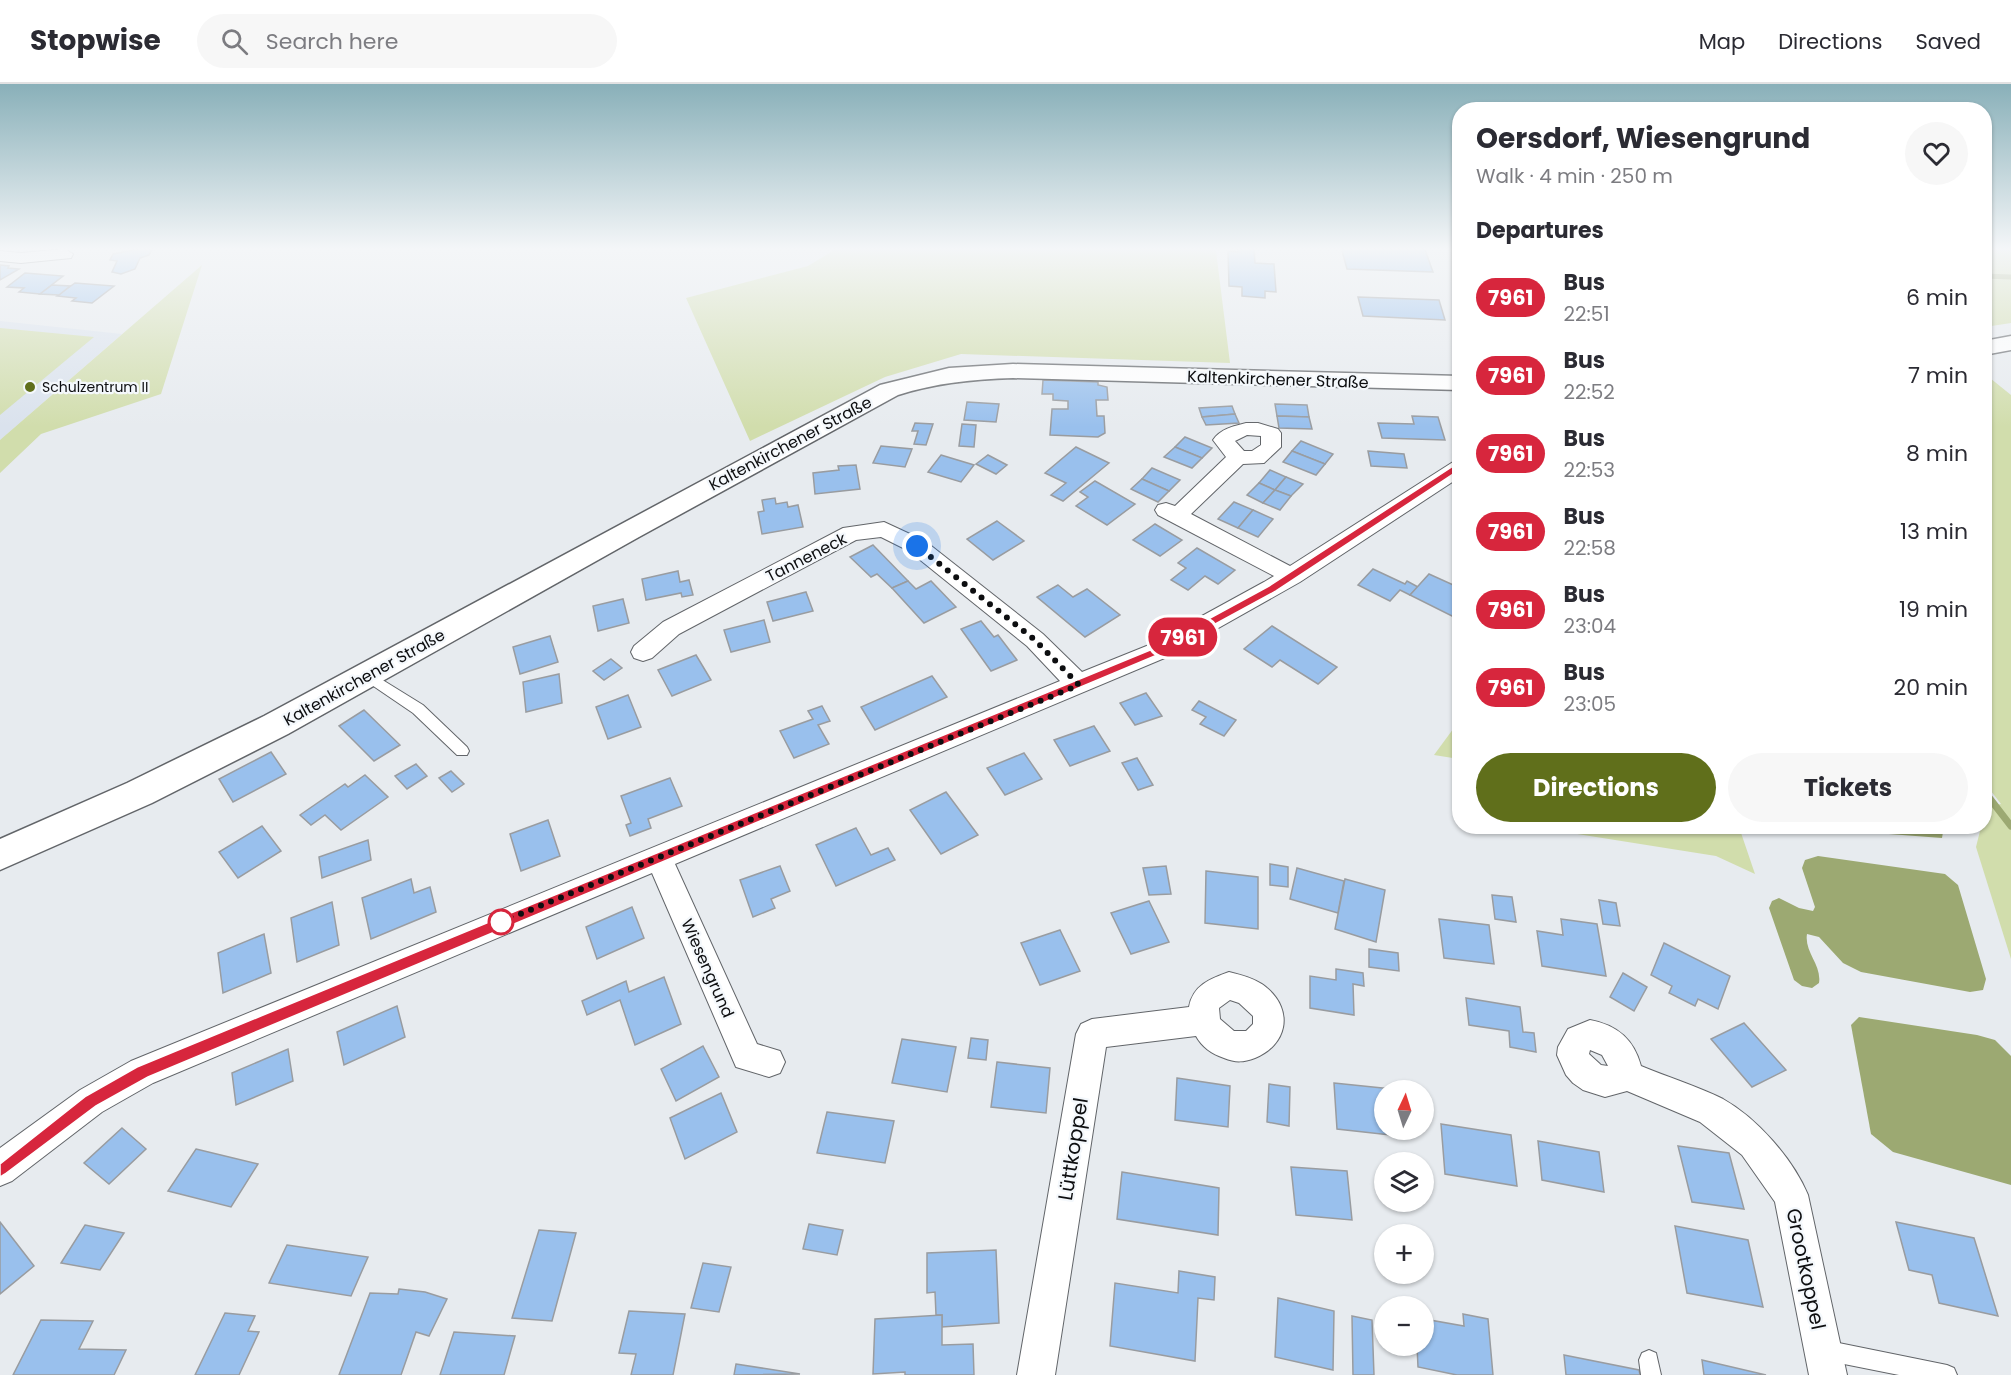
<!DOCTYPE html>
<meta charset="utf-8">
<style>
:root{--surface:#fff;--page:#f7f7f7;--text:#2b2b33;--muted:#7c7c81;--line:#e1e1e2;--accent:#606f1b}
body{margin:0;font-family:Poppins,sans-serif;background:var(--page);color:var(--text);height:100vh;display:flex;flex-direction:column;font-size:22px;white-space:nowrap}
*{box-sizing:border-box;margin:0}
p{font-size:20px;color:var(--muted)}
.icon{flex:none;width:33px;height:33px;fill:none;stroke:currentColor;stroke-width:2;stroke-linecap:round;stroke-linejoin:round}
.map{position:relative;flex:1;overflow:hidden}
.side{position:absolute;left:1452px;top:18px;width:540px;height:732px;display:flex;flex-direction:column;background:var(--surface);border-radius:24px;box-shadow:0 2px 4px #0004}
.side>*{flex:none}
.badge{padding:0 12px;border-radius:20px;font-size:21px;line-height:39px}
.needle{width:39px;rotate:4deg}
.tools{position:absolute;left:1374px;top:996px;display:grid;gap:12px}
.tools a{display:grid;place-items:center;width:60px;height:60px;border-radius:50%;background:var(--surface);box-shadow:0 2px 4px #0004;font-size:30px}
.you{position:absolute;width:30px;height:30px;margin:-15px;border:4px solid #fff;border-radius:50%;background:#1a73e8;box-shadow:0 0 0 9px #1a73e833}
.map>.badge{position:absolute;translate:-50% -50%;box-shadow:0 0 0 3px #fff}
h2{padding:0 24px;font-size:22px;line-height:54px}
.round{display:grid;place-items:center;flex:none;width:63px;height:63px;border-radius:32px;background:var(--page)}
.summary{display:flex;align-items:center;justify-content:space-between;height:102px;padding:0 24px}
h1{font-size:28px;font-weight:700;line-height:45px}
.button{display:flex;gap:12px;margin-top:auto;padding:12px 24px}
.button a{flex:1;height:69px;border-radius:36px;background:var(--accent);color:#fff;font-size:24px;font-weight:700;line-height:69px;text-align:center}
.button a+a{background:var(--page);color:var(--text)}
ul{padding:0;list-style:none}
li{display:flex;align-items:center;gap:18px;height:78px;padding:0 24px}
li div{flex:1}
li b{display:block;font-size:22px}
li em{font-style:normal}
li .badge{min-width:66px;font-weight:700;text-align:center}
header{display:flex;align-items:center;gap:36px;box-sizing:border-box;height:84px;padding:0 30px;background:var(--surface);border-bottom:2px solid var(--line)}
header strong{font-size:28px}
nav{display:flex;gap:33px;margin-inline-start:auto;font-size:21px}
.search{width:420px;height:54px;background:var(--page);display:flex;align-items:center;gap:15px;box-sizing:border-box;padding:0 21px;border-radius:33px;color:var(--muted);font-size:22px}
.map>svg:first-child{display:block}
</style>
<header>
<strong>Stopwise</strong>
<div class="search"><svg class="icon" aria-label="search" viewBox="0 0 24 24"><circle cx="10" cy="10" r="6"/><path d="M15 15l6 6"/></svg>Search here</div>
<nav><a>Map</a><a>Directions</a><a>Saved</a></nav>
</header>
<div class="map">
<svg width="2011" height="1291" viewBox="0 0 2011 1291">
<rect width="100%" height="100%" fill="#e7ebef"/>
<polygon fill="#dae2ed" points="0,237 122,250 0,356"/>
<g fill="#d1ddac">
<polygon points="839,163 1207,163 1216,167 1230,279 961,270 885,293 750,357 686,214 808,182"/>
<polygon points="1985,163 2011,163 2011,239 1985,243"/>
<polygon points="202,181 161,310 41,350 0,389 0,356"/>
<polygon points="0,244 94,253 0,331"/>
<polygon points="1985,290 2011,311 2011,875 1976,763 1981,743 1984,742 1985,720 1986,723 2001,720 1984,698"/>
<polygon points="1459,637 1459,675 1434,671"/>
<polygon points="1533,743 1739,743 1755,790 1716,772"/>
</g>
<g fill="#9ca972">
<polygon points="1944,742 1942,754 1796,743 1796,742"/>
<path d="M1818,772L1945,790L1958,801L1986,895L1983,906L1970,908L1861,888L1843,879L1819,853L1807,850C1804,868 1822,881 1819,899L1812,904L1802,902L1794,896L1769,824L1772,817L1779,814L1799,824L1813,827L1815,823L1802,784L1805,776Z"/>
<polygon points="1859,933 1977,951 1995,956 2011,972 2011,1101 1893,1068 1871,1050 1851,941"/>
</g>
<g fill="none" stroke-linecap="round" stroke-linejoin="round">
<polyline stroke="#9ca972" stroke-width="5" points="1984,192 2011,193"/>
<polyline stroke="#9ca972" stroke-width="7" points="1984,707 2011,742"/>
</g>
<g fill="#99c0ed" stroke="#999ca0" stroke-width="1.5">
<polygon points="1238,163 1254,163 1255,179 1274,180 1276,208 1265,207 1265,214 1242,212 1242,203 1229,202 1228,167 1238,168"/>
<polygon points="1341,163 1424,163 1433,188 1347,185"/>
<polygon points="143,164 152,166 149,171 140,174 135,185 121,190 112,188 117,177 110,176 113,170"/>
<polygon points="0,181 9,182 8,184 19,185 0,196"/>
<polygon points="25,189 63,192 40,210 19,208 24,204 7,203"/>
<polygon points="75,199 114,202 92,219 72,217 76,214 57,212"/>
<polygon points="52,201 70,202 59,211 40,210"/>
<polygon points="1358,213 1439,216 1445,236 1363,232"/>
<polygon points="1043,296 1098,298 1098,301 1107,303 1108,316 1096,316 1097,332 1104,332 1105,349 1098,353 1050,351 1052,325 1068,325 1068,317 1053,316 1053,310 1042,310"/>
<polygon points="967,318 999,320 996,338 964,336"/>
<polygon points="1275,320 1307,321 1309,333 1277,332"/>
<polygon points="1232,322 1235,330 1202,333 1199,324"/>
<polygon points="1235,330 1239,339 1206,341 1202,333"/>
<polygon points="1277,332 1309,333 1312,345 1279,344"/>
<polygon points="1412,332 1438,333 1445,356 1382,354 1378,339 1414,340"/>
<polygon points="915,339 933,340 926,361 914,360 918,347 912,347"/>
<polygon points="962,340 976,341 974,363 959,362"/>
<polygon points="1185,353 1212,364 1202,374 1175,363"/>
<polygon points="1301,357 1333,370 1325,380 1292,367"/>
<polygon points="881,362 912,365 905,383 873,379"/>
<polygon points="1076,363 1109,379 1063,417 1051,411 1066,399 1045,389"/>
<polygon points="1175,363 1202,374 1192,384 1164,373"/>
<polygon points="1292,367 1325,380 1316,391 1283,378"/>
<polygon points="1368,367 1404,370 1407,384 1371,382"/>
<polygon points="941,371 974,381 961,398 928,388"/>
<polygon points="988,371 1007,381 996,390 976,380"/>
<polygon points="856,381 860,405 815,410 813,389 839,386 838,382"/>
<polygon points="1152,384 1180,396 1169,407 1142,395"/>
<polygon points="1270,386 1286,393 1275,406 1259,399"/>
<polygon points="1286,393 1303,400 1291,412 1275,406"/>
<polygon points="1142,395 1169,407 1158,418 1131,405"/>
<polygon points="1095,397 1135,420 1107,441 1076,422 1088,413 1080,408"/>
<polygon points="1259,399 1275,406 1263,419 1247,411"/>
<polygon points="1275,406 1291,412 1280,426 1263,419"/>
<polygon points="775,414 776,420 787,418 788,423 798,421 803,443 762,450 758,428 764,427 762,416"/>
<polygon points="1234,418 1253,426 1238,444 1218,435"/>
<polygon points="1253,426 1273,435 1258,453 1238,444"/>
<polygon points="997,437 1024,457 993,476 967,455"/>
<polygon points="1155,440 1182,456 1160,472 1133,456"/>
<polygon points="873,461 908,497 892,504 877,490 871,493 850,473"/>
<polygon points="1197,464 1235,486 1218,500 1205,492 1188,506 1171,496 1186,484 1178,479"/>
<polygon points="1373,485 1405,500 1407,497 1418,503 1410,511 1400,506 1390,517 1358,501"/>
<polygon points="678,487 680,498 689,496 693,511 682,513 681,509 646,516 642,495"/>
<polygon points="1429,490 1460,504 1460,536 1410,511"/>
<polygon points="908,497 916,505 931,497 956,523 924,539 892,504"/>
<polygon points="1058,501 1073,513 1087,505 1120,531 1085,553 1037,513"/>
<polygon points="806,508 813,527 773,537 767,518"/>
<polygon points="623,515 629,539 598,547 593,522"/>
<polygon points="764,536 770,558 731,568 724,546"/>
<polygon points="981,537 994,553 998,551 1017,576 991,587 961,545"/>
<polygon points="1272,542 1337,583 1318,600 1280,576 1272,583 1244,565"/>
<polygon points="550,552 558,578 520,590 513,563"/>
<polygon points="696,571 711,596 672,612 658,586"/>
<polygon points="611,575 622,584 604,596 593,587"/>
<polygon points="559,590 562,619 526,628 523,598"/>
<polygon points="932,592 947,613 875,646 861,623"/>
<polygon points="1146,609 1162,632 1135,641 1120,619"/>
<polygon points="628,611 641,643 608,655 596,623"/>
<polygon points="1199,617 1236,636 1224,652 1200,640 1206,633 1192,626"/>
<polygon points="822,622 830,637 818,641 829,660 794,674 780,647 813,635 808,627"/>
<polygon points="364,626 400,661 374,677 339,642"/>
<polygon points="1094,642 1110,667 1070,682 1054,656"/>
<polygon points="271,668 286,690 233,718 219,695"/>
<polygon points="1024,669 1042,695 1005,711 987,684"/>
<polygon points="1137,674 1153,701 1138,706 1122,679"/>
<polygon points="416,680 427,692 407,705 395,692"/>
<polygon points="451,687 464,700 452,708 439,694"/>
<polygon points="365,691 388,713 341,746 325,731 311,741 300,731 345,700 348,703"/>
<polygon points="670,694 682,722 648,735 651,744 630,752 626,741 631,739 621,712"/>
<polygon points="946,708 978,751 941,770 910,726"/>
<polygon points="548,736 560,772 521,787 510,750"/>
<polygon points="262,742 281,767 238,794 219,768"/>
<polygon points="856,744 871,771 888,764 895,776 836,802 816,761"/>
<polygon points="368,756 371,776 322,794 319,773"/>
<polygon points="1270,780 1288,783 1288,803 1270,801"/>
<polygon points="780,782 790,807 771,815 775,824 753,833 740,796"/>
<polygon points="1166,782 1171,810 1149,811 1143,784"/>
<polygon points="1297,784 1344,797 1338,829 1290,815"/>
<polygon points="1206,787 1258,793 1258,845 1205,839"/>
<polygon points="411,795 414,809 430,803 436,828 371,855 362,814"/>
<polygon points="1345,795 1385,806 1376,858 1335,845"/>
<polygon points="1492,811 1512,813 1516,838 1495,835"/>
<polygon points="1599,816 1616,819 1620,842 1603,840"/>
<polygon points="1149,817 1169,858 1131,870 1111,829"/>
<polygon points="332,818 339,861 297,878 291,834"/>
<polygon points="632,823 644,854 597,875 586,843"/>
<polygon points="1439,835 1489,841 1494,880 1444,874"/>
<polygon points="1561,835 1597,840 1606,892 1542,882 1537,847 1563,851"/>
<polygon points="1060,846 1080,887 1040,901 1021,859"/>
<polygon points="264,850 271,889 223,909 218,869"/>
<polygon points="1664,859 1730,892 1718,925 1698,915 1695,922 1669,909 1672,902 1651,891"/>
<polygon points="1369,865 1398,869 1399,887 1369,883"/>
<polygon points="1336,885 1363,889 1364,902 1353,900 1354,931 1310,924 1310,892 1336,896"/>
<polygon points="1623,889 1647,903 1634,927 1610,913"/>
<polygon points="664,893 681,940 635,961 620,916 587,931 582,917 626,897 629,908"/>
<polygon points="1466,914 1520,923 1523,948 1534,949 1536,968 1510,963 1509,947 1469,941"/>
<polygon points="397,922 405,953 344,981 337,948"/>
<polygon points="1744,939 1786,986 1752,1003 1711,955"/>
<polygon points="971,954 988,956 986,976 968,974"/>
<polygon points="902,955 956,963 947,1008 892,999"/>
<polygon points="703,962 719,993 676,1017 661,985"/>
<polygon points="288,965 293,997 236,1021 232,989"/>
<polygon points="997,978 1050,984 1046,1029 991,1023"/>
<polygon points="1177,994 1230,1002 1228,1043 1175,1036"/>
<polygon points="1334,999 1402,1006 1384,1006 1384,1046 1408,1046 1408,1053 1337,1045"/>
<polygon points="1269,1000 1290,1003 1289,1042 1267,1038"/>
<polygon points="721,1009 737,1048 685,1075 670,1034"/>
<polygon points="827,1028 894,1037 885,1079 817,1069"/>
<polygon points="1441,1040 1511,1051 1517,1102 1445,1090"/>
<polygon points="122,1044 146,1065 109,1100 84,1079"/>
<polygon points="1538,1057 1599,1068 1604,1108 1542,1096"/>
<polygon points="1678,1062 1729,1069 1744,1125 1692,1118"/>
<polygon points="196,1065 258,1080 231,1123 168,1107"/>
<polygon points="1291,1083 1347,1087 1352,1136 1296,1131"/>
<polygon points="1122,1088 1219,1104 1218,1151 1117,1135"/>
<polygon points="0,1138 34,1182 0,1210"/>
<polygon points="1896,1138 1974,1154 1998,1232 1939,1219 1932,1191 1909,1186"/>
<polygon points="809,1140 843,1146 837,1171 803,1165"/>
<polygon points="85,1141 124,1149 100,1186 61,1179"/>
<polygon points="1675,1142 1748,1156 1763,1223 1687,1209"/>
<polygon points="539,1146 576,1149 552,1237 512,1234"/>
<polygon points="287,1161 368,1173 351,1212 269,1199"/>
<polygon points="996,1166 999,1239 942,1243 942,1231 936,1231 935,1208 927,1209 927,1169"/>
<polygon points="703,1179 731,1183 719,1228 691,1224"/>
<polygon points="1179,1187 1215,1193 1214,1216 1198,1214 1195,1277 1110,1262 1115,1199 1178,1209"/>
<polygon points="399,1205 425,1208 447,1215 429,1252 416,1248 401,1291 339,1291 370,1209 398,1210"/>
<polygon points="1278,1214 1334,1227 1333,1286 1275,1273"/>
<polygon points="629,1227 685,1230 673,1291 631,1291 636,1270 619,1269"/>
<polygon points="225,1229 255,1232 248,1247 259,1248 239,1291 195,1291"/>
<polygon points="1463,1230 1488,1235 1493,1291 1457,1291 1418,1283 1417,1262 1424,1262 1424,1235 1464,1242"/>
<polygon points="942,1231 942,1261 973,1260 974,1291 905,1291 905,1288 873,1290 875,1235"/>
<polygon points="1352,1232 1372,1236 1374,1291 1353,1291"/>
<polygon points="41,1236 93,1237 79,1265 126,1266 114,1291 13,1291"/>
<polygon points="454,1248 515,1252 504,1291 440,1291"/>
<polygon points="1564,1271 1639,1286 1640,1291 1566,1291"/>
<polygon points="1702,1276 1766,1291 1704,1291"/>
<polygon points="736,1280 800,1290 734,1291"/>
</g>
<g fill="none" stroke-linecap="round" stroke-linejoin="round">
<g stroke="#626569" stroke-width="2">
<g id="service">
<polygon points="368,587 423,621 467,663 469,667 467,671 457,671 413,629 363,595 362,592"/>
<polygon points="1824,1256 1947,1281 1954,1284 1957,1291 1899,1291 1824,1276 1817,1273 1814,1266 1817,1259"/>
<polygon points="1649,1266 1656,1269 1661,1291 1641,1291 1639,1276 1642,1269"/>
</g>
</g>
<g stroke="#626569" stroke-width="2">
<g id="minor">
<polygon points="65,165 73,170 71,174 21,179 0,177 0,167 21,169"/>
<path d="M1246,339H1258L1278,345L1281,349V363L1264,379L1243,380L1191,430L1290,482L1453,378L1460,377V393L1300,498L1167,573L675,780L757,960L780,967L785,978L780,989L769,993L736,983L652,789L153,999L102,1028L12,1097L0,1102V1064L80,1006L131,977L1060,597L1027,562L909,467L881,453L856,456L679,550L652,574L643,577L634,574L631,568L634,562L663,538L843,444L884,438L925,457L1043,550L1082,588L1149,561L1264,498L1274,492L1158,431L1155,426L1158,421L1166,419L1175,422L1226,373L1213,356C1220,345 1234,342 1246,339ZM1247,351L1261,352V361L1252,367H1244L1235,357Z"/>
<path d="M1229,888C1242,891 1257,895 1267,904C1294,927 1287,961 1255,974C1244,978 1236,979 1224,974C1212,970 1202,963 1196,952L1106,963L1055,1291H1017L1076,950L1081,940L1092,935L1189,923C1193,901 1210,895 1229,888ZM1230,916L1239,919L1253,932V940L1246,947H1234L1220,935L1219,924Z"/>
<path d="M1590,936C1617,941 1634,955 1641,982C1667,993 1697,1002 1723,1015C1757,1034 1793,1075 1808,1111L1847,1291H1809L1775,1118L1742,1071L1700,1038L1627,1007L1605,1013L1583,1006L1573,999L1566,991L1557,971L1558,963L1568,945ZM1590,966L1602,971L1608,982L1601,981L1589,970Z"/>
</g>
</g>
<g stroke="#626569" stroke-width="3">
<g id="secondary">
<polygon points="2011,252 2011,266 1984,271 1984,257"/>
<path d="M1013,280L1460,292V306L1013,294C973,295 936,299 898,311L639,453L288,650L152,719L0,786V755L127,699L264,632L880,301L949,284Z"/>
</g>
</g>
<use href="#service" fill="#fff" fill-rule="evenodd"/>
<use href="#minor" fill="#fff" fill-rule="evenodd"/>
<use href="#secondary" fill="#fff" fill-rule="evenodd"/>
</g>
<linearGradient id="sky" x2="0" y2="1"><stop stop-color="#89b0b9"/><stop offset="0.48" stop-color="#f4f6f8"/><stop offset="1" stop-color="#f4f6f8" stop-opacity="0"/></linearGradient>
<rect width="2011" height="343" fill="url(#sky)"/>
<polygon fill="#d7263d" stroke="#fff" stroke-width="1.5" points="1456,380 1464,383 1276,507 1162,569 148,993 96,1022 5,1090 0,1093 0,1080 86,1012 137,983 1155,564 1269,502"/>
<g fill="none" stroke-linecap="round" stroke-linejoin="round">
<polyline stroke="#0d0e10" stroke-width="6" stroke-dasharray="0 10.8" points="501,838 1079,601 1035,556 917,462"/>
</g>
<circle fill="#606f1b" stroke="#f4f8fc" stroke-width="2" cx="30" cy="303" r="6"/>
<circle fill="#fff" stroke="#d7263d" stroke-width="3" cx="501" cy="838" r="12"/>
<g text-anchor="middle" stroke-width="4.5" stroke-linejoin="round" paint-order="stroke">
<g font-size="14" fill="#0d0e10" stroke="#f4f8fc" text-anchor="start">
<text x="42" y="308">Schulzentrum II</text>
</g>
<g font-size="16" fill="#0d0e10" stroke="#f4f8fc">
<text transform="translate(1278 295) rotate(2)" y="6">Kaltenkirchener Straße</text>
<text transform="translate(790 359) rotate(-28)" y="6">Kaltenkirchener Straße</text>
<text transform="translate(806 473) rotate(-27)" y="6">Tanneneck</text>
<text transform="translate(364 593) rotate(-29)" y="6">Kaltenkirchener Straße</text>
<text transform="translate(708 884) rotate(66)" y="6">Wiesengrund</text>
</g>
<g font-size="20" fill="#0d0e10" stroke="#f4f8fc">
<text transform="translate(1073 1065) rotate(-81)" y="7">Lüttkoppel</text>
<text transform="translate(1806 1185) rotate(78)" y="7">Grootkoppel</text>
</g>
</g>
</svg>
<div class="tools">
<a><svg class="needle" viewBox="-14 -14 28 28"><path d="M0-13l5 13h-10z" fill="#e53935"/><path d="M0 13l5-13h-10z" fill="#7c7c81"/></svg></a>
<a><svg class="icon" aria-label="layers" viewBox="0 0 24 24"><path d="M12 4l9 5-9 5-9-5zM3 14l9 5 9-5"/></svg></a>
<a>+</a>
<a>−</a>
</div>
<div class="you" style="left:917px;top:462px"></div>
<b class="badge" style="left:1183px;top:553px;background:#d7263d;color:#fff">7961</b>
<section class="side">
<div class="summary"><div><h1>Oersdorf, Wiesengrund</h1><p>Walk · 4 min · 250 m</p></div><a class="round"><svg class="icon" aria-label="heart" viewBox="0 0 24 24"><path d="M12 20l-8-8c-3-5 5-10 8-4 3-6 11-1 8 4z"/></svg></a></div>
<h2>Departures</h2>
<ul>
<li><span class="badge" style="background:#d7263d;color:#fff">7961</span><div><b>Bus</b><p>22:51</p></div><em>6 min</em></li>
<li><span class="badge" style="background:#d7263d;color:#fff">7961</span><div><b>Bus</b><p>22:52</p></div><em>7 min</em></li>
<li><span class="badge" style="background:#d7263d;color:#fff">7961</span><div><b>Bus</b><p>22:53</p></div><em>8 min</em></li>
<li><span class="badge" style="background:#d7263d;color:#fff">7961</span><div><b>Bus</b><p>22:58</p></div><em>13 min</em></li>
<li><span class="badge" style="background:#d7263d;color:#fff">7961</span><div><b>Bus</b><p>23:04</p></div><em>19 min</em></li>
<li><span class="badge" style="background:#d7263d;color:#fff">7961</span><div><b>Bus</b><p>23:05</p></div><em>20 min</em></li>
</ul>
<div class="button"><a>Directions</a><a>Tickets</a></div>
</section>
</div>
